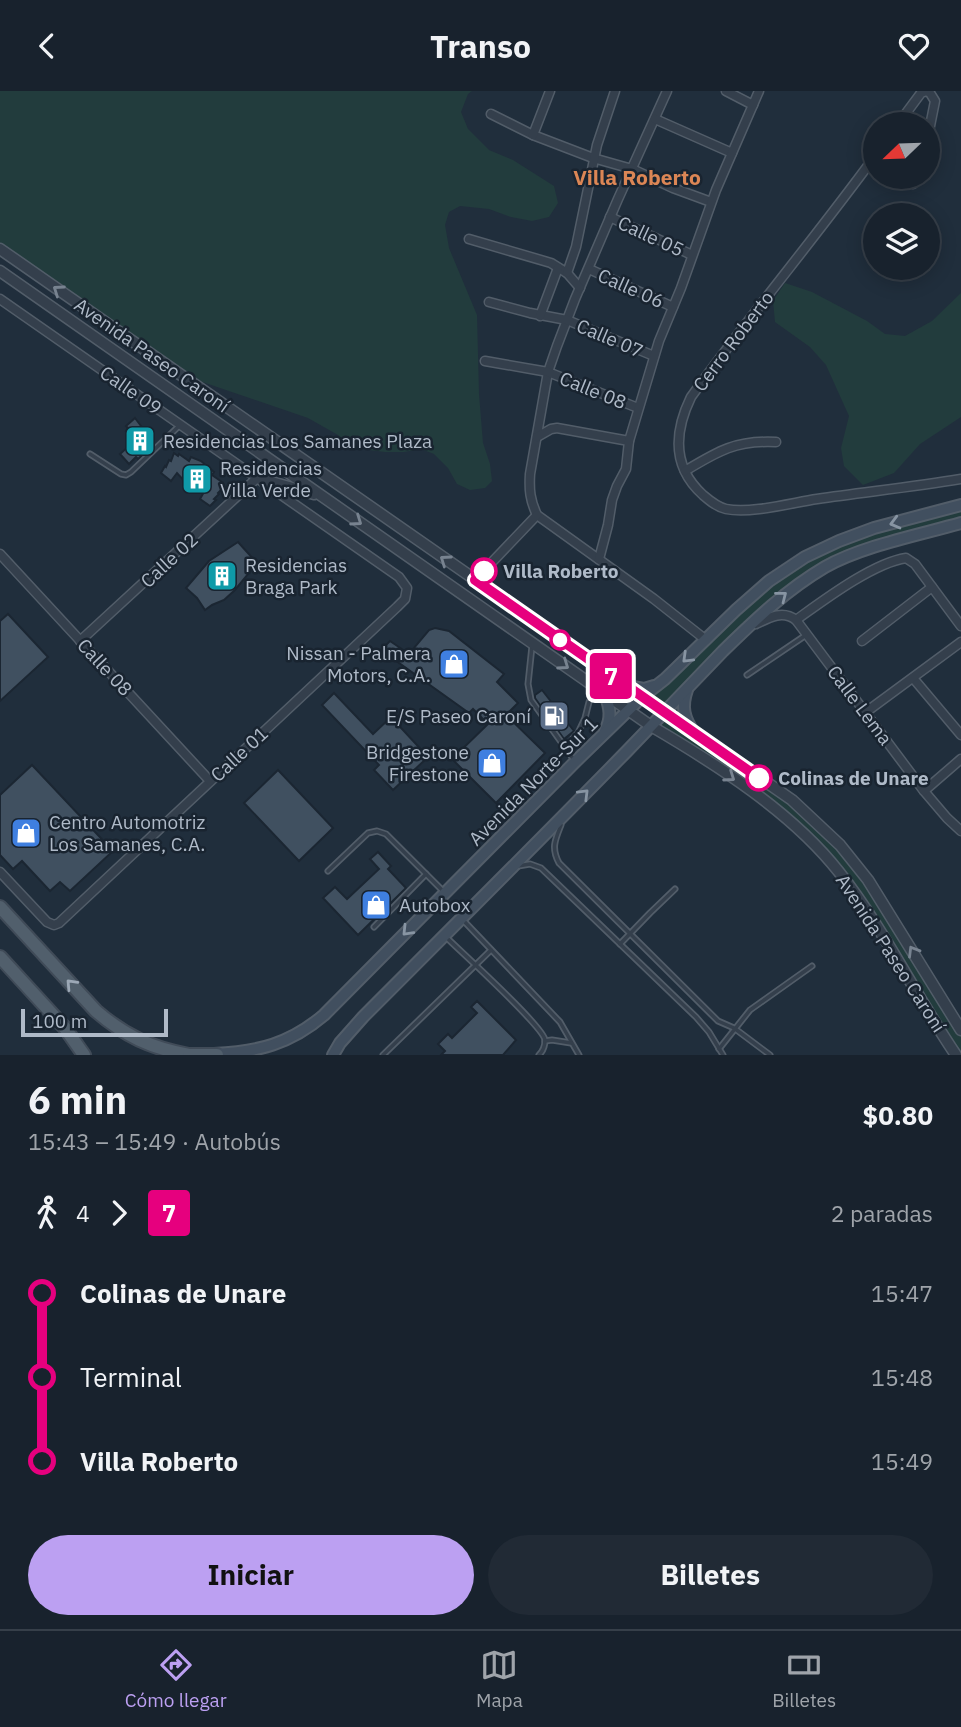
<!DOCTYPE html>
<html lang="es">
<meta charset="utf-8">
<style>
:root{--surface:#18222d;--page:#212a35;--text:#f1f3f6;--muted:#9fa4aa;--line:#363f49;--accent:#bca0f2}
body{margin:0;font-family:"IBM Plex Sans",sans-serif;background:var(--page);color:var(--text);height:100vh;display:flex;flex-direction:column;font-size:26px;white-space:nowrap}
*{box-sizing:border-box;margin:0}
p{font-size:23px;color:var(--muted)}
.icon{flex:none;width:38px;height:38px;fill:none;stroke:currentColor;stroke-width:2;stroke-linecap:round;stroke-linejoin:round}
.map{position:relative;height:964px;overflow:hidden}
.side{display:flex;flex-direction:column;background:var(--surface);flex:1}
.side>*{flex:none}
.badge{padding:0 14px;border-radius:5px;font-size:24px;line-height:46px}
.needle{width:46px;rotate:247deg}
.controls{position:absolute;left:863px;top:21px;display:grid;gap:14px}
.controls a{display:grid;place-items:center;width:77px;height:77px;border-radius:50%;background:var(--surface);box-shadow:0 4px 18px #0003,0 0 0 2px var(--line);font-size:35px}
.scale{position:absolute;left:21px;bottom:18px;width:147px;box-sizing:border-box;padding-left:7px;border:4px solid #afbac8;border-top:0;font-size:19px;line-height:24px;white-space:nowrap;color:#afbac8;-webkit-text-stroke:5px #192430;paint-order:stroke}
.map>.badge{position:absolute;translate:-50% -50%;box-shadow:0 0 0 4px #fff}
.legs{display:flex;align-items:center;gap:10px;height:77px;padding:0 28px;font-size:23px}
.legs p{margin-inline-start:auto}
.head{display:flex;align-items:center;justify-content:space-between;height:119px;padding:0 28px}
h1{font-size:38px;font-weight:700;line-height:52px}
.action{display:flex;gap:14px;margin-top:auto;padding:14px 28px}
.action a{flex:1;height:80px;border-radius:42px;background:var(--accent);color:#111;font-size:28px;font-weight:700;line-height:80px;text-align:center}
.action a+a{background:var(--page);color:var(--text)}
ul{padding:0 28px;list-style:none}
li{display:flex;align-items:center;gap:24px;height:84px;font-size:26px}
li i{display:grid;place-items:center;width:10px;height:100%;margin:0 9px;background:currentColor}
li i::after{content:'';width:18px;height:18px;margin:-9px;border:5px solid;border-radius:50%;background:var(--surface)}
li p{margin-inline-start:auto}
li:first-child i{background:linear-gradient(#0000 50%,currentColor 0)}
li:last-child i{background:linear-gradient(currentColor 50%,#0000 0)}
header{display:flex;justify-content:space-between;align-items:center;height:91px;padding:0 28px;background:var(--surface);font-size:32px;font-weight:700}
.menu{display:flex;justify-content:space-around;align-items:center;height:98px;border-top:2px solid var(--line);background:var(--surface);font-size:19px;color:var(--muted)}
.menu a{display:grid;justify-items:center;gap:4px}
.menu .current{color:var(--accent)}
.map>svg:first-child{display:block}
</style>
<header><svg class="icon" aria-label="back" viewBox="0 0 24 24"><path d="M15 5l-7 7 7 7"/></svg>Transo<svg class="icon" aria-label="heart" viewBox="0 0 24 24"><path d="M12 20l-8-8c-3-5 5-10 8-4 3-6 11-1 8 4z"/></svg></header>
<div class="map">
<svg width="961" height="964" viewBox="0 0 961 964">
<rect width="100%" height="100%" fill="#202e3c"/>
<g fill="#223c3d">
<polygon points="0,0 472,0 468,3 461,21 468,38 489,59 513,69 554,95 558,112 549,126 532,130 511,126 489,118 460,115 449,121 445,134 449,157 477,224 479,303 483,352 490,373 492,390 485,397 470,399 457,393 448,377 434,363 421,358 404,361 385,361 353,357 338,344 308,327 179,283 0,158"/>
<polygon points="785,192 812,201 867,230 885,243 905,245 932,230 961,202 961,326 920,353 894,382 863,394 844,375 841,357 849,325 826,274 810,256 775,231 773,210"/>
<polygon points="961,414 961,432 872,457 796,495 664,621 792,709 840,754 961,939 961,964 956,964 869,822 785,726 651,635 663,621 642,606 736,519 823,457"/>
</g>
<g fill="#405060" stroke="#1b2632" stroke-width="2">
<polygon points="135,327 153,351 151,352 153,354 138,368 136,366 129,373 120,363 131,353 128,349 132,346 126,340 128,337 126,335"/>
<polygon points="174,362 178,365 179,363 189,370 191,366 201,370 214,381 212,384 222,391 221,393 224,396 218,402 219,403 214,408 216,409 210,415 200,408 204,401 186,392 177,382 171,390 161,382 165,375 166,376 169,369 171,370"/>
<polygon points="238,451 257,472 235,499 224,509 212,514 205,519 197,507 186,497 209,470"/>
<polygon points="8,523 48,566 0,610 0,530"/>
<polygon points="435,537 449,540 504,583 497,591 518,612 506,624 545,662 496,712 452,668 488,633 473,618 469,622 381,559 390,550 409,563 429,539"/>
<polygon points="542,599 574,640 564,648 535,607 535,604"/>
<polygon points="334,602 373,643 391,626 428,666 393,699 374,679 379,674 322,614"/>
<polygon points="32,674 113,760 70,800 60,791 50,800 22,770 13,778 0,764 0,704"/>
<polygon points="278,679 333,737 299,770 244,712"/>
<polygon points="378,761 391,775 388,778 406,797 358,844 323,807 335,796 347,808 379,778 370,768"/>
<polygon points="477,910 516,949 503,964 441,964 445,960 438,953 448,943 452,947 477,922 471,916"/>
</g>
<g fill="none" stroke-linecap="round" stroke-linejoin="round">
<g stroke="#525d69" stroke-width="7">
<g id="service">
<polyline points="90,363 121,383 126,384 131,381 179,335"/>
<polyline points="532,555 528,593 531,609 574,669"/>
<polyline points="747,584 806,544"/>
<polyline points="565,656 578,642 585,627 589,611 597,597"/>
<path d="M561,734C555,749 551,757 559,772L718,930L734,937L770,964"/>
<polyline points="518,775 530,773 541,777 696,926 709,941 723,964"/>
<polyline points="328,780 368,742 377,740 386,743 443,800"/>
<polyline points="462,828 560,931 579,964"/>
<polyline points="374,836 426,783"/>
<path d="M446,846C461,861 543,935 545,949C545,955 543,960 539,964"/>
<polyline points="620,853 650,822 675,798"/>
<polyline points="545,950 552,949 571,952"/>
<polyline points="719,958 750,919 812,875"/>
<polyline points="383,964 491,859"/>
</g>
</g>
<g stroke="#525d69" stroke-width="11">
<g id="minor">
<path d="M667,0L618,108L575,208L557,255L548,281L530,383C529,399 530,409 537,424L654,508L706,549"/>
<polyline points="726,0 753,14"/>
<polyline points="491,23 533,44 593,67 632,78 673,97 711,111"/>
<polyline points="655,28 732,62"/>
<polyline points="898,33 921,2 926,0 930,2 935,10 928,45"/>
<polyline points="533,44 550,0"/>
<path d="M875,65C815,147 750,224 691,306C674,341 672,376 703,404C710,410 717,416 726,418C751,423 791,412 817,408C865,401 913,396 961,388"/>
<polyline points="913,93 916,86"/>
<polyline points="610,126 692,164"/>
<polyline points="469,148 551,172 567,182 580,197"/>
<polyline points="589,178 673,216"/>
<polyline points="567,182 576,156 597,54 615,0"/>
<polyline points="0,208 399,486 407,497 405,508 397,516 59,832 54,834 47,831 0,781"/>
<polyline points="489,211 530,222 567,229 654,265"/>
<polyline points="540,225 558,177"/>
<polyline points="485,270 548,281 638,317"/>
<polyline points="537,346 551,338 557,337 629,350"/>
<path d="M685,380C718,360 736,349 776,351"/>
<polyline points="0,463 210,690"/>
<polyline points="599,468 608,434 612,409 617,395 626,378 629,350 659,250 681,197 716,99 759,0"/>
<polyline points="475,489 537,424"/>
<path d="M796,529C824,509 873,472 906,467L915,473L961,535"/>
<path d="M756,533C770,526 783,519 796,529L924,700L947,727L961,740"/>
<polyline points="80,550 257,387"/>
<polyline points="862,550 932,496"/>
<polyline points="913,587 961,644"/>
<polyline points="866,621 961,551"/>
<polyline points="924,700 961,668"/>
</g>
</g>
<g stroke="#525d69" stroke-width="13">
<g id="tertiary">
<polyline points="0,158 792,709 840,754 868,789 961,939"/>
<path d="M0,180L651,635C716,673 792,721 839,781C884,838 915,904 956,964"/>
<polyline points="257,387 314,403"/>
</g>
</g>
<g stroke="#525d69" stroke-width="14">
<g id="secondary">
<polyline points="627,595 644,598 654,595"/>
<path d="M687,599C681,616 684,627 694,642"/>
<path d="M605,640C612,627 610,617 605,603"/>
<path d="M214,963C258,961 290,953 324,924L575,671L642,606L665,588L736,519L769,490L805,466L839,450L874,437L961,414"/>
<path d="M333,964L340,952L363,926C451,838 540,749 628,659C660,626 691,593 723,560C756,528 786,499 825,476C862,455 919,444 961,432"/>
</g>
</g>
<g stroke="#404b58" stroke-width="16">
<g id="primary">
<path d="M0,816L96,920C125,945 151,957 189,964"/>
<polyline points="0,866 65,937 84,964"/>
<polyline points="189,964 217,964"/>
</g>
</g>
<use href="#service" stroke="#343f4c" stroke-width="3.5"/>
<use href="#minor" stroke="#343f4c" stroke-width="8"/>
<use href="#tertiary" stroke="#343f4c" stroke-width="10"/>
<use href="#secondary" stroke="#414f5f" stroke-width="10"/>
<use href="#primary" stroke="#515f6c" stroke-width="12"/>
</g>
<defs><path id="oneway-chevron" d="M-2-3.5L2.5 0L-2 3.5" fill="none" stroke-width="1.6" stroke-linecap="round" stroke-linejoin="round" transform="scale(1.75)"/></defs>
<g stroke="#788390">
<use href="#oneway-chevron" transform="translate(58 199) rotate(-145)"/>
<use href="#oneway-chevron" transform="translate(357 430) rotate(35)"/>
<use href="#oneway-chevron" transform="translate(445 469) rotate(-145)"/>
<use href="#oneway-chevron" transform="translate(564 574) rotate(35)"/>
<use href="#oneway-chevron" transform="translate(730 686) rotate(35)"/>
<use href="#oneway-chevron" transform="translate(913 860) rotate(-121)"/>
</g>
<g stroke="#8895a3">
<use href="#oneway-chevron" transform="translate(895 432) rotate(165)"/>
<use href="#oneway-chevron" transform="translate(782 505) rotate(-38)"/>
<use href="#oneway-chevron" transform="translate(687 567) rotate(136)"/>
<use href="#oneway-chevron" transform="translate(584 703) rotate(-45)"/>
<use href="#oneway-chevron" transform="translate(407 840) rotate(134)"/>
</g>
<use stroke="#9ca8b6" href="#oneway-chevron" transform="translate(71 893) rotate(-133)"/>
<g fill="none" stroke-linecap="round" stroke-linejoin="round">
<g stroke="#fff" stroke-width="16">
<polyline id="line-1" points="484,480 475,489 759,687"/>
</g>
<use href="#line-1" stroke="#e6007e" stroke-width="10"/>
</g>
<defs>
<g id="building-square" transform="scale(1.575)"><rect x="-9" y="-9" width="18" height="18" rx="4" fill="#0f9aa8" stroke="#192430"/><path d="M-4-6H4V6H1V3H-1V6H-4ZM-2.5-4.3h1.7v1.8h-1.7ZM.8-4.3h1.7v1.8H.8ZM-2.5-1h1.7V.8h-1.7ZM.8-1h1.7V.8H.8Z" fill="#fff"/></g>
<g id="shop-square" transform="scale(1.575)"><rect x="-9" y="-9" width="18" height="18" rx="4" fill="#3f7fe0" stroke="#192430"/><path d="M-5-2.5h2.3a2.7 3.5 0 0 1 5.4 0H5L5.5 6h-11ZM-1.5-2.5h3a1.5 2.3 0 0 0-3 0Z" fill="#fff"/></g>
<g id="fuel-square" transform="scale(1.575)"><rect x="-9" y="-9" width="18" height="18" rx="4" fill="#5c6f8a" stroke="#192430"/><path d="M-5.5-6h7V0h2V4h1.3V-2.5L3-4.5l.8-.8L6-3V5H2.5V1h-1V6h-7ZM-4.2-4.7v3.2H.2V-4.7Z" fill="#fff"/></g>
</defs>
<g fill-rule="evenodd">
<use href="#building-square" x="140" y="350"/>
<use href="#building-square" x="197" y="388"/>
<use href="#building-square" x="222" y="485"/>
<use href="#shop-square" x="454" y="573"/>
<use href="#fuel-square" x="554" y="625"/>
<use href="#shop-square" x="492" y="672"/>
<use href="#shop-square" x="26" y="742"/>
<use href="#shop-square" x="376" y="814"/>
</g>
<g fill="#fff" stroke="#e6007e" stroke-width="3.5">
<circle cx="484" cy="480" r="12"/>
<circle cx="560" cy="549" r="9"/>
<circle cx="759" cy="687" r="12"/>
</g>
<g text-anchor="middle" stroke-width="5" stroke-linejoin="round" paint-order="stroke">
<g font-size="19" fill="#afbac8" stroke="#192430">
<text transform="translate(651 145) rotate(25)" y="7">Calle 05</text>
<text transform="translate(631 197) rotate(24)" y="7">Calle 06</text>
<text transform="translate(610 247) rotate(23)" y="7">Calle 07</text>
<text transform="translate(733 250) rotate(-53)" y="7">Cerro Roberto</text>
<text transform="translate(152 264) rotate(35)" y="7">Avenida Paseo Caroní</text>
<text transform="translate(131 299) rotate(35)" y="7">Calle 09</text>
<text transform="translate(593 299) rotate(22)" y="7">Calle 08</text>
<text transform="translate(169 469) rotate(-43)" y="7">Calle 02</text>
<text transform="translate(105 576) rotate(47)" y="7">Calle 08</text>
<text transform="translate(860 614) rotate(53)" y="7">Calle Lema</text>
<text transform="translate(239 663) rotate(-43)" y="7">Calle 01</text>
<text transform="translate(533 690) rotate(-45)" y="7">Avenida Norte-Sur 1</text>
<text transform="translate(891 862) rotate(57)" y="7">Avenida Paseo Caroní</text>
</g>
<g font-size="19" fill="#afbac8" stroke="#192430" text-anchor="start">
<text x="163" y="357">Residencias Los Samanes Plaza</text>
<text x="220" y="384">Residencias<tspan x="220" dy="22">Villa Verde</tspan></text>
<text x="245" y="481">Residencias<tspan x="245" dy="22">Braga Park</tspan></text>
<text x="431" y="569" text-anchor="end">Nissan - Palmera<tspan x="431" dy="22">Motors, C.A.</tspan></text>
<text x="531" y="632" text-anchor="end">E/S Paseo Caroní</text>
<text x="469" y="668" text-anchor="end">Bridgestone<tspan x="469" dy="22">Firestone</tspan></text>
<text x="49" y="738">Centro Automotriz<tspan x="49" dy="22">Los Samanes, C.A.</tspan></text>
<text x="399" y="821">Autobox</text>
</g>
<g font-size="19" font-weight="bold" fill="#afbac8" stroke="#192430" text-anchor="start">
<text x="503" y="487">Villa Roberto</text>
<text x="778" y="694">Colinas de Unare</text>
</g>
<g font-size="21" font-weight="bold" fill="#dc8655" stroke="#192430">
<text x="637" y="94">Villa Roberto</text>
</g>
</g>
</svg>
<div class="controls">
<a><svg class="needle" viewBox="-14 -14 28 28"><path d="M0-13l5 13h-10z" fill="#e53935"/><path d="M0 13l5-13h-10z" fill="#9fa4aa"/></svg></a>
<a><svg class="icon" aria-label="layers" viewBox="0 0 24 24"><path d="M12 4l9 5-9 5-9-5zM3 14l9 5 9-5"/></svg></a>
</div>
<div class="scale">100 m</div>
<b class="badge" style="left:611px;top:585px;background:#e6007e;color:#fff">7</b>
</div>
<section class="side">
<div class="head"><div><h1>6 min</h1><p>15:43 – 15:49 · Autobús</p></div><b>$0.80</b></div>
<div class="legs"><svg class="icon" aria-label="walk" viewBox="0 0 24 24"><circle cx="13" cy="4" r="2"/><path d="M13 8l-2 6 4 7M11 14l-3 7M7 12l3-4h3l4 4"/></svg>4<svg class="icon" aria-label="forward" viewBox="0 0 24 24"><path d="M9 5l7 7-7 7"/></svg><b class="badge" style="background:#e6007e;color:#fff">7</b><p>2 paradas</p></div>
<ul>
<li><i style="color:#e6007e"></i><b>Colinas de Unare</b><p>15:47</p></li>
<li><i style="color:#e6007e"></i><span>Terminal</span><p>15:48</p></li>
<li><i style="color:#e6007e"></i><b>Villa Roberto</b><p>15:49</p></li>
</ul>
<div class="action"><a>Iniciar</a><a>Billetes</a></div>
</section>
<nav class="menu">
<a class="current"><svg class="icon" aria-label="directions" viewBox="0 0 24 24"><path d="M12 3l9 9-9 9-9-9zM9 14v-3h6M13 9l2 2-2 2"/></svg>Cómo llegar</a>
<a><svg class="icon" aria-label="map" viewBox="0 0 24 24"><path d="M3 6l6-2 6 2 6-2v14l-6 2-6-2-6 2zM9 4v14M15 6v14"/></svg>Mapa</a>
<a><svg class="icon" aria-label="tickets" viewBox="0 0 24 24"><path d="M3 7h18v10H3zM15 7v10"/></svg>Billetes</a>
</nav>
